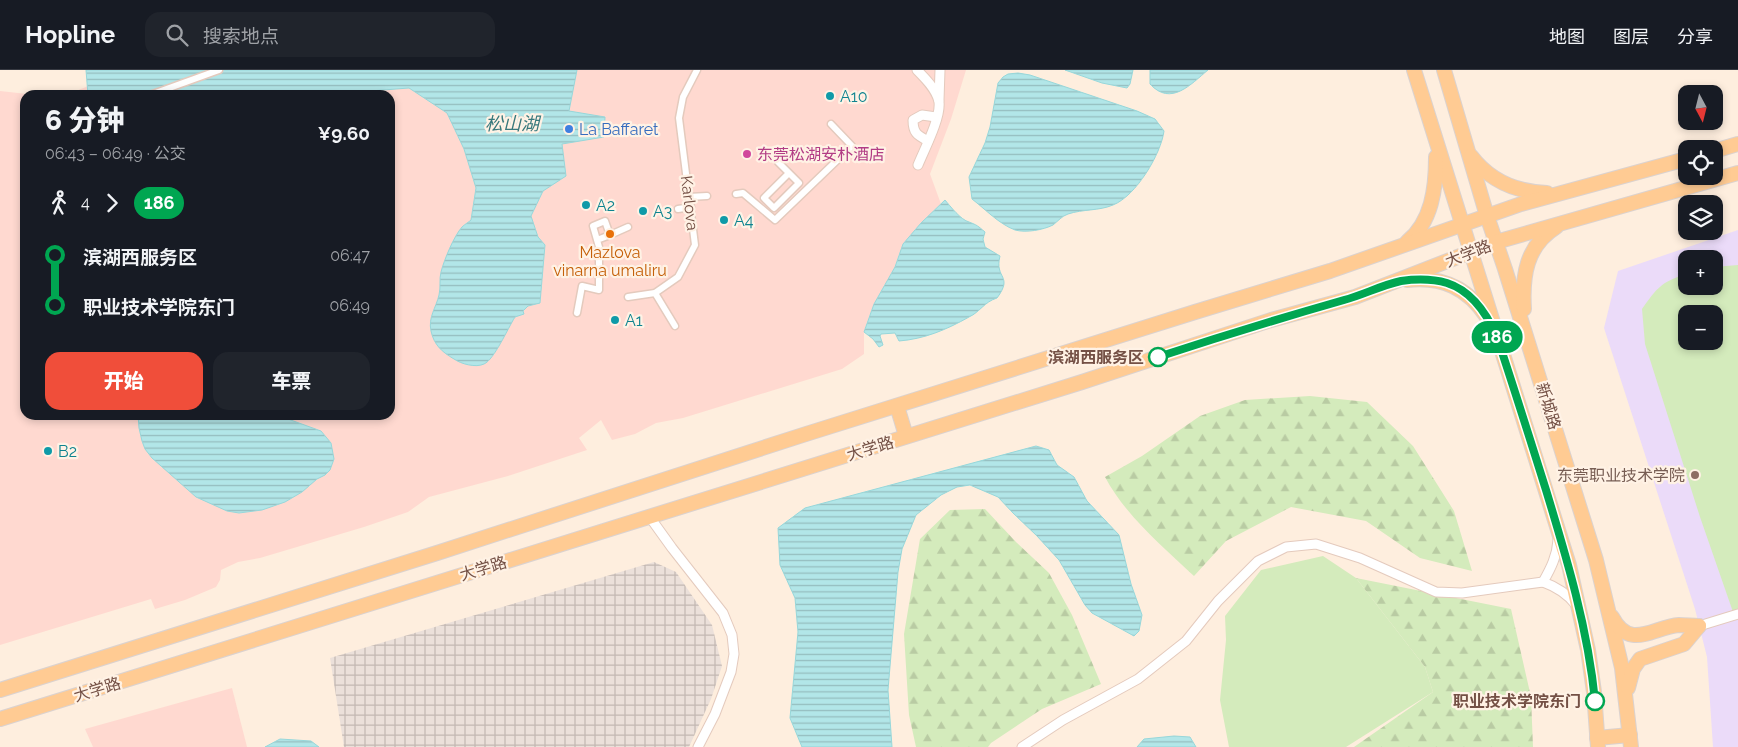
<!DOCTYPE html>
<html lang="zh">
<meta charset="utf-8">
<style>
:root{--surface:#171b24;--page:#20242c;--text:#f1f3f6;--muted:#9ea1a6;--line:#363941;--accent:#f04e3a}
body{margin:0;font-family:Raleway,"Noto Sans SC",sans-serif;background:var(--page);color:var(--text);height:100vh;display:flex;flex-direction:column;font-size:19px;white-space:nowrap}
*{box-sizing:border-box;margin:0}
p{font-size:16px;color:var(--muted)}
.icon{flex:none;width:28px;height:28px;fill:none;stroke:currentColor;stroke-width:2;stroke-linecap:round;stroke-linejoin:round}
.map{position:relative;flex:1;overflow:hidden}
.details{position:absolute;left:20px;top:20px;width:375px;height:330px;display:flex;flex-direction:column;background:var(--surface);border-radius:15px;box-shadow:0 2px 8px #0003}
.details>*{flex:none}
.badge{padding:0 10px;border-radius:16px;font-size:18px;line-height:32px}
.needle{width:32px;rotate:173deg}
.buttons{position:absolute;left:1678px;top:15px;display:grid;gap:10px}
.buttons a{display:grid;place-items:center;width:45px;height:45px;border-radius:10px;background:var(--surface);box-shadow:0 2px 8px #0003;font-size:25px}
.map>.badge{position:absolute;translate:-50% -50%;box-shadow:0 0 0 2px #fff}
.legs{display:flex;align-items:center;gap:8px;height:55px;padding:0 25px;font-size:16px}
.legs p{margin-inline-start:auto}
.overview{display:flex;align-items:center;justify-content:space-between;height:85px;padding:0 25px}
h1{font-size:28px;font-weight:800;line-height:38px}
.primary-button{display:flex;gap:10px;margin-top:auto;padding:10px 25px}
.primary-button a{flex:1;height:58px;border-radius:15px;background:var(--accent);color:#fff;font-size:20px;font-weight:800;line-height:58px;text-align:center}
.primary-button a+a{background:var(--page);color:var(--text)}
ul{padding:0 25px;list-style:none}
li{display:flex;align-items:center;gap:18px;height:50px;font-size:19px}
li i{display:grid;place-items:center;width:8px;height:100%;margin:0 6px;background:currentColor}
li i::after{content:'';width:12px;height:12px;margin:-6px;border:4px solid;border-radius:50%;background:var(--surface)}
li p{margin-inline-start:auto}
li:first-child i{background:linear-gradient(#0000 50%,currentColor 0)}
li:last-child i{background:linear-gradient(currentColor 50%,#0000 0)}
header{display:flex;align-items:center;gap:30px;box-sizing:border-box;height:70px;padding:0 25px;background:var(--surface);border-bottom:1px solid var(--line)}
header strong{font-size:24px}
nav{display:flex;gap:28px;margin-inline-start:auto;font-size:18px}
.search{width:350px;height:45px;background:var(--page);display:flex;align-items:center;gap:12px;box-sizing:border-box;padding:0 18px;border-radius:15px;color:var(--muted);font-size:19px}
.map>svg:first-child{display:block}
</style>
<header>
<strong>Hopline</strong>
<div class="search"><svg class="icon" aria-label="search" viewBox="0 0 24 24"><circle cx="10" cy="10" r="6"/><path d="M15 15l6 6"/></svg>搜索地点</div>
<nav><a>地图</a><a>图层</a><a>分享</a></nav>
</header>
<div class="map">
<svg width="1738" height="677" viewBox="0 0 1738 677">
<defs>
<pattern id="industrial-grid" width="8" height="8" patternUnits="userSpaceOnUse" patternTransform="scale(1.25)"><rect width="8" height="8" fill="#ebe0da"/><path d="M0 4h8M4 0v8" fill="none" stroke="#c3b8b3"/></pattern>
<pattern id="forest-firs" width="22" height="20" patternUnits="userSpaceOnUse" patternTransform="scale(1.25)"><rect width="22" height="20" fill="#d4ebbc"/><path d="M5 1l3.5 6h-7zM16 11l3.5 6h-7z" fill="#b9cba3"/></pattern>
<pattern id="water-rules" width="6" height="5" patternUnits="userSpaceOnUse" patternTransform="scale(1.25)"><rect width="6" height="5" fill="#b2e6e8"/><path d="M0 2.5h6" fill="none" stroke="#95bdbe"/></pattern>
</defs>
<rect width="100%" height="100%" fill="#feeede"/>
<g fill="#ffd9d0">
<polygon points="128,0 966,0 951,49 930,104 941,134 934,140 899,184 895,197 874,234 867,252 864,262 864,284 842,299 683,348 656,353 635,364 612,370 601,350 579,368 587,380 508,406 429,427 408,442 364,457 260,488 238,492 221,500 220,510 216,517 185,530 155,539 151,529 0,575 0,21 36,25 25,25 25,345 390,345 390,25 66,25"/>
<polygon points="232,618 247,677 93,677 85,659"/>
</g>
<polygon fill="url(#industrial-grid)" points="654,492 676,502 712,555 722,596 711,629 689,677 344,677 330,588"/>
<path fill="#ebdbf9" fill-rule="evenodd" d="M1738,160V677H1713L1707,587L1695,539L1604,258L1618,201ZM1686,189H1714V216H1686ZM1686,244H1714V271H1686Z"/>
<g fill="#d4ebbc" fill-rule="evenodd">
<path d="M1738,195V541L1733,542L1700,447L1645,274L1642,239C1657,218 1661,212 1686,204V216H1714V197ZM1686,244H1714V271H1686Z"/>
<polygon points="1323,486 1356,508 1425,597 1433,622 1346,677 1229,677 1220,630 1226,570 1225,546 1261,500"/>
</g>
<g fill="url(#forest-firs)">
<path d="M1310,326L1367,332L1413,376L1454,441L1472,501L1420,488L1366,451L1291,437L1226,471L1194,506C1162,476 1126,446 1105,407L1142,386L1200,346L1245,330Z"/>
<polygon points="985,439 1016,472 1049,503 1072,545 1101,614 1042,639 991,673 988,677 916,677 909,645 904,564 920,469 950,440"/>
<polygon points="1356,508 1511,539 1531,627 1533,677 1354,677 1433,622 1425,597"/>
</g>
<g fill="url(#water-rules)" stroke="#97d7da">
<path d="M86,0H577L569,41L605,47L604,67L562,74L566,106L543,121L531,146L538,167L545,175L540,233L528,236L523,241L524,244L515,247C508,258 494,290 484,294C476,298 461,294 454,289C442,282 434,275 431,261C428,247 436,238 439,225C441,217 439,209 441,202C444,190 454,166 462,157C465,154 469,152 471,150L476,118L464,79L447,43L409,18L319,25H88Z"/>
<polygon points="1065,0 1133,0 1130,14 1127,18 1102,13"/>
<path d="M1150,0H1208C1191,14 1171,37 1150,14Z"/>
<path d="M1018,3L1030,5L1137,41L1155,49L1164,61C1161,84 1136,126 1113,135C1099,141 1083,139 1068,144C1062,146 1058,151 1053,155C1043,160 1026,163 1015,160C999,154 985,139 972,129L969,107L985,73L990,57L998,13L1003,7L1008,4Z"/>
<path d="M945,130C950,136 961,150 969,152C977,155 978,156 985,162L983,169L985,177L1000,186C994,209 1014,205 997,228C984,232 980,242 969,247C946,260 924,269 899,271L895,263L881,264L880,266L883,275L879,277L873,269L864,262L874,234L895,197L903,174L921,153Z"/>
<polygon points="138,345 277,345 321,361 331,373 334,389 330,400 325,405 317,409 302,422 285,432 262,440 239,443 227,441 196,427 152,388 145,379 142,371 139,358"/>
<polygon points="1036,376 1049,380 1057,395 1074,407 1087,431 1119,465 1131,514 1142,545 1139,561 1134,566 1092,543 1085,535 1059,490 1037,466 1013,443 998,427 970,415 957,417 941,425 916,445 902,479 898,502 888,620 892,677 802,677 790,648 798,562 795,528 780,495 778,458 805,438"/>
<polygon points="1174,666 1190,667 1196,677 1137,677 1144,669"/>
<polygon points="280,669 311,671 319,677 265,677"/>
</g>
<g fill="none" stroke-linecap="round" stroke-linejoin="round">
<g stroke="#e4cabd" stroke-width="9">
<g id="pedestrian">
<polyline points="150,25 219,0"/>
<polyline points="778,92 799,113 774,138 764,128 789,103"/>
<polyline points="736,124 743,123 775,150 852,76 831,54"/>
<polyline points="689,127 707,126"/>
<polyline points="678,139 691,137"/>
<polyline points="610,165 628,157"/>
<polyline points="655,223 675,256"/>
<polyline points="628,227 655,223 678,207 695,175 679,48 683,27 697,0"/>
<polyline points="577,243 582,216 599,220 599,177 593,156 605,151 610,165 597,170"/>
</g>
</g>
<g stroke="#e4cabd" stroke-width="11">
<g id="minor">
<path d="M917,0C925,8 937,20 939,32C941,48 924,80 918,95"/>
<polyline points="939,30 940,0"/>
<path d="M928,71C917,65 913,63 913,50L922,45L936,47"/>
<polyline points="649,446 672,478 723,543 732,565 734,584 731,602 715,644 698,677"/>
<path d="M1558,470C1557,486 1551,498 1543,512C1557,517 1567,523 1576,535"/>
<polyline points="1699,556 1738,544"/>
<polyline points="1022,677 1063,650 1138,609 1186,571 1218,531 1258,491 1286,477 1316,474 1360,488 1436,522 1462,523 1543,512"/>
</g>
</g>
<g stroke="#dbd2cf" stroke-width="16">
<g id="primary">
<polyline points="1414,0 1569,495 1588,580 1594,622 1598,677"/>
<polyline points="1444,0 1487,146 1505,199 1596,490 1622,598 1631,677"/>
<polyline points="1714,81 1738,74"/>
<path d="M1471,86C1490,111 1517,122 1547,123"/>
<path d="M1407,172C1432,152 1436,118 1436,87"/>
<path d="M1407,210C1442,206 1468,218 1487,247"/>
<path d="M1524,239C1522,206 1526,176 1556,157"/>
<polyline points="897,336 906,366"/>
<path d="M1612,547C1630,581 1653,557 1679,555C1686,555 1693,556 1699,556"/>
<polyline points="1628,618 1633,599 1640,589 1684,574 1699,556"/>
<polyline points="0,620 437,483 806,364 1195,242 1330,201 1521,134 1686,89"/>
<polyline points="0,649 1082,312 1271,250 1355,227 1496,172 1738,103"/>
<polyline points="1597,668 1630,665"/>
</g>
</g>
<use href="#pedestrian" stroke="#fff" stroke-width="6"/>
<use href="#minor" stroke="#fff" stroke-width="9"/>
<use href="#primary" stroke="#ffcb93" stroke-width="14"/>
</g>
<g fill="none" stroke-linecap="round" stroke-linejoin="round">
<g stroke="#fff" stroke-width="11">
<path id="line-1" d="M1158,287C1219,267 1281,248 1344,230C1363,225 1382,215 1401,211C1416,209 1433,209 1447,213C1472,221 1487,244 1497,267C1514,318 1530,369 1546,420C1567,489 1588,559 1595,631"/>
</g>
<use href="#line-1" stroke="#00a651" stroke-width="8"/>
</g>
<g fill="#0f9aa8" stroke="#fff2e5" stroke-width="2">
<circle cx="830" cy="26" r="5"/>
<circle cx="586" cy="135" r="5"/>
<circle cx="643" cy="141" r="5"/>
<circle cx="724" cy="150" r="5"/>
<circle cx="615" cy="250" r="5"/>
<circle cx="48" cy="381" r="5"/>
</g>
<circle fill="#3f7fe0" stroke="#fff2e5" stroke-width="2" cx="569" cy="59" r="5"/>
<circle fill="#d1479c" stroke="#fff2e5" stroke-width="2" cx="747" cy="84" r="5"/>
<circle fill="#e8710a" stroke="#fff2e5" stroke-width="2" cx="610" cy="164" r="5"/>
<g fill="#fff" stroke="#00a651" stroke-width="2.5">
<circle cx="1158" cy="287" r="9"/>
<circle cx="1595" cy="631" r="9"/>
</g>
<circle fill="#8d6e63" stroke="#fff2e5" stroke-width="2" cx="1695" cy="405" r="5"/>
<g text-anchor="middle" stroke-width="4.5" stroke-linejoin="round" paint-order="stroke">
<g font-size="16" fill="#0d838f" stroke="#fff2e5" text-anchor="start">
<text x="840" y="32">A10</text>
<text x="596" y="141">A2</text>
<text x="653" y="147">A3</text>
<text x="734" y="156">A4</text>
<text x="625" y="256">A1</text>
<text x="58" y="387">B2</text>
</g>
<g font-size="16" fill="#366cbe" stroke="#fff2e5" text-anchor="start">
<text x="579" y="65">La Baffaret</text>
</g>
<g font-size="16" fill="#b23c85" stroke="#fff2e5" text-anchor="start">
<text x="757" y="90">东莞松湖安朴酒店</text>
</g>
<g font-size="16" fill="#745045" stroke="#fff2e5">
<text transform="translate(690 133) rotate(83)" y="6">Karlova</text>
<text transform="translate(1468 183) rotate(-21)" y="6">大学路</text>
<text transform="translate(1549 336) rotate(73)" y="6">新城路</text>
<text transform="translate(870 378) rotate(-17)" y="6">大学路</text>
<text transform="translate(483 498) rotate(-17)" y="6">大学路</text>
<text transform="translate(97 619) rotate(-17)" y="6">大学路</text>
</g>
<g font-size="16" fill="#c56008" stroke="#fff2e5">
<text x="610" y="188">Mazlova<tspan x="610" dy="18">vinarna umaliru</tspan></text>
</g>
<g font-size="16" font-weight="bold" fill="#745045" stroke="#fff2e5" text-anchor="end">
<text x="1144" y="293">滨湖西服务区</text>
<text x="1581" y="637">职业技术学院东门</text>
</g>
<g font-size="16" fill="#785e54" stroke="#fff2e5" text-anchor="end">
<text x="1685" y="411">东莞职业技术学院</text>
</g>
<g font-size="18" font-style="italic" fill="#38787c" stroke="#fff2e5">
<text x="512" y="60">松山湖</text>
</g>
</g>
</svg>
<div class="buttons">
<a><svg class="needle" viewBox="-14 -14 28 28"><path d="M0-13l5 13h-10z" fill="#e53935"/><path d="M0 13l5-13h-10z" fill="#9ea1a6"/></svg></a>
<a><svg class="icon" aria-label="locate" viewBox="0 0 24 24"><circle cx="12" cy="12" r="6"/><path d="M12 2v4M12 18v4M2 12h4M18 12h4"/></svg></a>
<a><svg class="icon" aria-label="layers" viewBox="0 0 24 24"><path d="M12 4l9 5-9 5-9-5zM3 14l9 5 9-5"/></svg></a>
<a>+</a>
<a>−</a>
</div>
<b class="badge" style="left:1497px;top:267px;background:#00a651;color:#fff">186</b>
<section class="details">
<div class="overview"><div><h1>6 分钟</h1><p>06:43 – 06:49 · 公交</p></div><b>¥9.60</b></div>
<div class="legs"><svg class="icon" aria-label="walk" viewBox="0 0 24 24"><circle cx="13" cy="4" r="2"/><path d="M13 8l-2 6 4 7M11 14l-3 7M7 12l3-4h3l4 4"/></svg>4<svg class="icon" aria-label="forward" viewBox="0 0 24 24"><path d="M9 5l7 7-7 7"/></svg><b class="badge" style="background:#00a651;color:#fff">186</b></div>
<ul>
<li><i style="color:#00a651"></i><b>滨湖西服务区</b><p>06:47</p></li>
<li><i style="color:#00a651"></i><b>职业技术学院东门</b><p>06:49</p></li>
</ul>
<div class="primary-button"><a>开始</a><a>车票</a></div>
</section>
</div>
